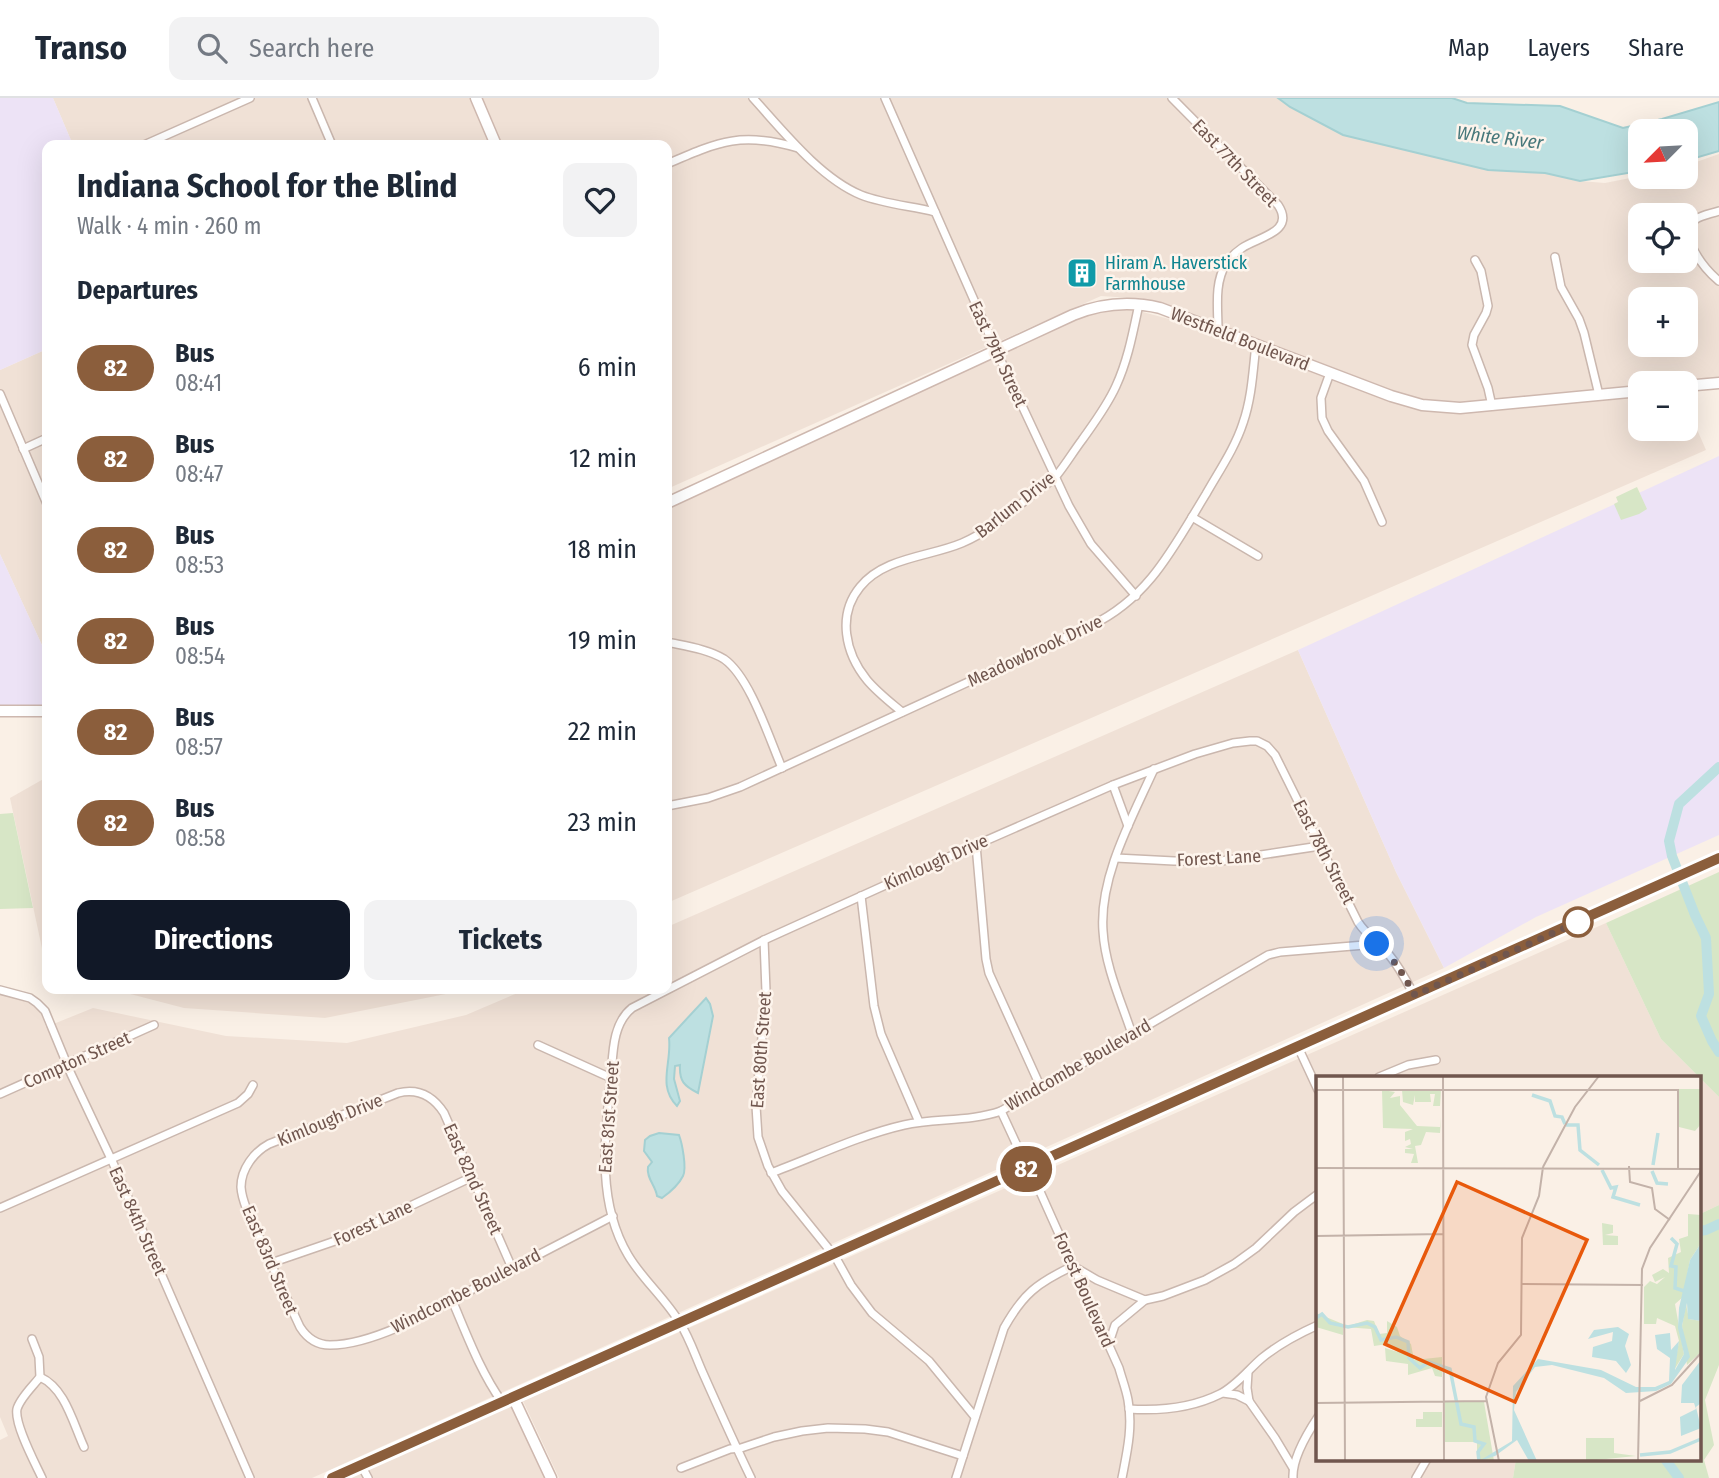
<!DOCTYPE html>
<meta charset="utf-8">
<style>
:root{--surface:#fff;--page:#f2f2f3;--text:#1f2937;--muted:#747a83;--line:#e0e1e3;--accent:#111827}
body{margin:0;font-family:"Fira Sans Condensed",sans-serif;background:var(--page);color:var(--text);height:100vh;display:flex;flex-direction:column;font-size:26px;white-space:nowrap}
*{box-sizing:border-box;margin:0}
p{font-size:23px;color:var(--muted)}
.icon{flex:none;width:38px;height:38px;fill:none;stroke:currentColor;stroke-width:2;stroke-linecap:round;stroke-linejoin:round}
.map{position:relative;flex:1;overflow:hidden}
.drawer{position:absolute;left:42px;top:42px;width:630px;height:854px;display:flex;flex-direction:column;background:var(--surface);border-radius:14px;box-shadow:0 7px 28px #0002}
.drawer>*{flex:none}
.badge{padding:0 14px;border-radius:23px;font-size:24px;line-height:46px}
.needle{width:46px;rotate:246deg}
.buttons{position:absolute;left:1628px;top:21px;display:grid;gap:14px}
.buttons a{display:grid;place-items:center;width:70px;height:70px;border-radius:14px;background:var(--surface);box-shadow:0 7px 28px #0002;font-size:35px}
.you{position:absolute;width:35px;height:35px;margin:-18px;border:5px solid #fff;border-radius:50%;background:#1a73e8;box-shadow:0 0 0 10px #1a73e833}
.map>.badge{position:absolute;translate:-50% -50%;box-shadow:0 0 0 4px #fff}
h2{padding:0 35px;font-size:26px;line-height:63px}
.round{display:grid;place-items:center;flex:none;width:74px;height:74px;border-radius:14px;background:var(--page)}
.head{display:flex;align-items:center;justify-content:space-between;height:119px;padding:0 35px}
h1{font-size:33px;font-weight:700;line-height:52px}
.action{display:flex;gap:14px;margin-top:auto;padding:14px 35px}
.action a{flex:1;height:80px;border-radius:14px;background:var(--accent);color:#fff;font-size:28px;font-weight:700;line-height:80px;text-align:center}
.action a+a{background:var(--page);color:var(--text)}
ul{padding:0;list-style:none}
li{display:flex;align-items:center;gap:21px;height:91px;padding:0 35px}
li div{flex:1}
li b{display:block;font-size:26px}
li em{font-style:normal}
li .badge{min-width:77px;font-weight:700;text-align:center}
header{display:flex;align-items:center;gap:42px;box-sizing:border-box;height:98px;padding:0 35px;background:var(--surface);border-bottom:2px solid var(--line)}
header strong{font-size:33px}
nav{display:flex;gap:38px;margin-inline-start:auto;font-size:24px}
.search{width:490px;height:63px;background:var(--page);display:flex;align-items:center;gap:18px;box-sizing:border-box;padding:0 24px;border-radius:14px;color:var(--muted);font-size:26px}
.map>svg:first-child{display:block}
</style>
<header>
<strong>Transo</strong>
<div class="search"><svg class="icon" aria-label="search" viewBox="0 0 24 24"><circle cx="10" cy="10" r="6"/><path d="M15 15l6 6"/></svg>Search here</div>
<nav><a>Map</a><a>Layers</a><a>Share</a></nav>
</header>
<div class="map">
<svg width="1719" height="1380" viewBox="0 0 1719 1380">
<rect width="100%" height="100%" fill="#faf0e6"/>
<g fill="#f0e1d6" fill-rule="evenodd">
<path d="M53,0H1278L1290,9L1436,59L1488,72L1545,75L1580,83L1605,85L1640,78L1685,79V68L1719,56V280L1669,285H1640V289L1472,307L1415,302L1144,201L1101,198L667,391V47H73ZM1640,117H1685V163H1640ZM1640,201H1685V247H1640Z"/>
<polygon points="1120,208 1169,221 1409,308 1437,314 1491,312 1640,297 1640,331 1685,331 1685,304 1706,352 667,805 667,412 1050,233 1093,214"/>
<polygon points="47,251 47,558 0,456 0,272"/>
<polygon points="1298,552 1396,774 1444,870 312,1380 0,1380 0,1342 8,1338 0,1319 0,897 9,897 29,904 40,914 46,929 93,910 226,938 347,945 466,917 527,891 667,891 667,829"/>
<polygon points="47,679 47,874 10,700"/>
<polygon points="1606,825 1661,941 1699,979 1318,979 1318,1361 1516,1361 1513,1380 559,1380 523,1303"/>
<polygon points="111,891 471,891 325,920 184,910"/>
<polygon points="1700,980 1719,999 1719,1107 1700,1116"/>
<polygon points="512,1307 546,1380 346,1380"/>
</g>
<g fill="#ede3f6">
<polygon points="0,0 53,0 73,47 47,47 47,251 0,272"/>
<polygon points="1719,358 1719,737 1536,819 1444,870 1396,774 1298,552"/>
<polygon points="0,456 47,558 47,608 0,608"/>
</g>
<g fill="#d7e6c6">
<polygon points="1637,389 1647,411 1639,416 1621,422 1614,406 1618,404 1616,399"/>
<polygon points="13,715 33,810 0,811 0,716"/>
<polygon points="1719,774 1719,999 1661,941 1606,825"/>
<polygon points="1719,1107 1719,1267 1705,1302 1714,1347 1704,1362 1709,1380 1513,1380 1516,1361 1700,1361 1700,1116"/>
</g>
<g fill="#bde0e1" stroke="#a4d0d2" stroke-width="2">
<polygon points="1278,0 1452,0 1467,5 1560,8 1623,30 1662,21 1719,4 1719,53 1685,63 1685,33 1640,33 1640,73 1580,83 1545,75 1488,72 1343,37 1290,9"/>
<path d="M706,900L710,906L713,918L698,995C684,988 679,983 680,967L675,968L674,981L680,1003L677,1008C657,988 672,965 669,940Z"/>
<path d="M659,1035L679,1037C682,1045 687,1070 683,1078C679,1086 669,1095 662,1100L657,1098C656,1088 646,1080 648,1069L652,1064L644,1053L645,1042L650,1038Z"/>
</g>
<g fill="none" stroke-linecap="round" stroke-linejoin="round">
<g stroke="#bde0e1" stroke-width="10">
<polyline points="1719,669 1679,706 1669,743 1672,758 1695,817 1706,840 1709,896 1701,918 1712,943 1719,954"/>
<polyline points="1700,1133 1706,1132 1719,1126"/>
<polyline points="1665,1361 1679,1380"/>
</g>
<g stroke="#cab7ae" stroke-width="10">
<g id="street">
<polyline points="312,0 332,47"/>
<path d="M753,0C783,33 820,80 861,97C884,106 911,108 935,114"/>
<polyline points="885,0 996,252 1069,408 1091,446 1136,498"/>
<path d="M1172,0L1278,107C1296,134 1258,139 1242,150C1236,154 1230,160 1226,166C1214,185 1218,210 1218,232"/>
<polyline points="144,47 250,0"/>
<path d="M667,66C718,44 741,33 798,50"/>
<path d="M1719,113C1704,118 1691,118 1686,135C1693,154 1703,170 1719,183"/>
<polyline points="1555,159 1561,189 1579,221 1584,235 1599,297"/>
<polyline points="1475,162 1481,173 1488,208 1486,215 1474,237 1472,247 1488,290 1492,308"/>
<polyline points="1330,275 1321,300 1322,320 1328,333 1364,383 1382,424"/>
<polyline points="0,296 47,406"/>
<polyline points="23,351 47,340"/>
<polyline points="1192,419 1258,458"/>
<path d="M667,544C685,548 708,551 724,561C750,579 769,640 782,670"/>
<path d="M902,614C890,604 877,594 867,582C845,555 837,517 860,489C884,459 929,459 962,445C988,434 1010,415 1032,397C1040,391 1050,385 1057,377C1066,366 1073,354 1082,342C1094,325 1107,308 1116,288C1128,262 1133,234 1139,206"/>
<polyline points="1113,687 1128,728"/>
<path d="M667,708L708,700L740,689L1092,527C1150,499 1174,448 1206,396C1219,373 1235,350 1243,325C1252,299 1253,272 1256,246"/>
<polyline points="976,747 986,861 989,875 1041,990"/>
<polyline points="1116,760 1174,763 1221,763 1320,748"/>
<polyline points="861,798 874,908 881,936 919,1024"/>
<polyline points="764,842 766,893 756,1008 758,1039 768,1068 782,1093 836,1160 851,1187 872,1215 929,1263 975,1319"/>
<polyline points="0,892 30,900 37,905 45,913 71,976 113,1065 250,1380"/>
<path d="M1132,936C1121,903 1105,868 1103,833C1099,779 1132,720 1154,671"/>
<polyline points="538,947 611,980"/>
<polyline points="1298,949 1318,992"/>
<polyline points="1379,979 1408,967 1436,962"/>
<polyline points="0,996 154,927"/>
<path d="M1001,1013L1020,1054L1029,1069L1119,1270C1122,1281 1126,1291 1128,1302C1133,1329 1127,1354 1122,1380"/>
<path d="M771,1075C814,1059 860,1037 904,1027C935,1020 970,1024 1001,1013L1268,857L1280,854L1377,846"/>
<polyline points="0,1110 238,1005 248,996 253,987"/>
<polyline points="271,1165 338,1142 472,1079"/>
<path d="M512,1170L444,1015C433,998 418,990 398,995L269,1046C254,1054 241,1071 241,1089C242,1106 255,1129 262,1145C274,1173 287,1201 300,1229C307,1240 317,1247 330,1247C377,1247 443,1207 484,1185C527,1163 570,1140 613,1118"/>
<path d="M452,1202C467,1237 480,1273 502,1304"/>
<path d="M32,1241L39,1259L40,1279C33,1288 20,1300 17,1311C14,1326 35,1365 42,1380"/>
<polyline points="1109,1245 1115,1227 1145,1202"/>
<polyline points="1248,1274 1247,1290 1249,1303 1275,1340 1293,1370"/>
<path d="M40,1279C65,1290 73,1325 84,1349"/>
<polyline points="1223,1295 1237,1297 1249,1303"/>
<path d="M1129,1311C1160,1313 1192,1310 1220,1296C1236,1288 1248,1272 1262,1260C1279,1246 1298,1236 1318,1227"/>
<polyline points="361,1367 368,1380"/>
<polyline points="681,1370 730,1351 741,1350 774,1339 802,1333 828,1330 865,1331 888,1334 963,1358"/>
<path d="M751,1380C734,1345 718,1309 702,1273C695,1257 689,1239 680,1225C665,1200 642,1181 628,1157C596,1103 605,1038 611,979C613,956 612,926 632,910L764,842L921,771L1113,687L1195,656L1233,645L1250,643H1257L1267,648L1275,657L1358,824C1367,838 1380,846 1390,858C1400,870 1407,884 1414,897"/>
<path d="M956,1380L1004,1230C1023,1196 1037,1185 1073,1168L1097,1182L1145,1202L1163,1198L1205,1182L1234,1166L1256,1150L1294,1114L1318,1096"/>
<path d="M1293,1380C1292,1361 1308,1334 1318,1319"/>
<polyline points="1416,1380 1427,1361"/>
</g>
</g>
<g stroke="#ceb8af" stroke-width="13">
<g id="secondary">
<polyline points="476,0 496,47"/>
<polyline points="1685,288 1719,285"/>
<path d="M667,405L1073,217C1102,205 1130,203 1160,210L1391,298L1422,307L1460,310L1640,293"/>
<polyline points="0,613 47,613"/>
<polyline points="513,1299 551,1380"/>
<polyline points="332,1380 1719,760"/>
</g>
</g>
<use href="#street" stroke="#fff" stroke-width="7"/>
<use href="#secondary" stroke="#fff" stroke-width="10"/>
</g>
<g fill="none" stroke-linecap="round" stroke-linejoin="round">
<g stroke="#fff" stroke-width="16">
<polyline id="line" points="332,1380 1719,760"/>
</g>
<use href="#line" stroke="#8b5e3c" stroke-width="10"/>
<polyline stroke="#70564e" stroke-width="7" stroke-dasharray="0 12.6" points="1377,846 1397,867 1415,897 1578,824"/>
</g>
<defs>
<g id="building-square" transform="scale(1.575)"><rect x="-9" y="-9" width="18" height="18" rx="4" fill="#0f9aa8" stroke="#fdf4ec"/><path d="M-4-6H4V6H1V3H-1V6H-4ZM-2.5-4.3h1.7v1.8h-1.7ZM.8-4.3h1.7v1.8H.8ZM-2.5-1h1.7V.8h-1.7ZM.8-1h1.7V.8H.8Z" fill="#fff"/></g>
</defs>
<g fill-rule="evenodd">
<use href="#building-square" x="1082" y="175"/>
</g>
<circle fill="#fff" stroke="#8b5e3c" stroke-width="3.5" cx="1578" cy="824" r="14"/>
<g text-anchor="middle" stroke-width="5" stroke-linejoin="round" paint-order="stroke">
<g font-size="18" fill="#70564e" stroke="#fdf4ec">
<text transform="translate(1235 65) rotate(46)" y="6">East 77th Street</text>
<text transform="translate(1240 241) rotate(21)" y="6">Westfield Boulevard</text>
<text transform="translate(998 256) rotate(65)" y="6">East 79th Street</text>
<text transform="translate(1015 407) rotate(-38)" y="6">Barlum Drive</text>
<text transform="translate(1035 553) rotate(-25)" y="6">Meadowbrook Drive</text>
<text transform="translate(1324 754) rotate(63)" y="6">East 78th Street</text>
<text transform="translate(1219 760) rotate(-3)" y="6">Forest Lane</text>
<text transform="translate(936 764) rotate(-24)" y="6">Kimlough Drive</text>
<text transform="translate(761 952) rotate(-86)" y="6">East 80th Street</text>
<text transform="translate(77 962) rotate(-24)" y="6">Compton Street</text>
<text transform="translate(1078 967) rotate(-30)" y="6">Windcombe Boulevard</text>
<text transform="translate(609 1019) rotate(-86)" y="6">East 81st Street</text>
<text transform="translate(330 1022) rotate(-22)" y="6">Kimlough Drive</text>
<text transform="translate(473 1081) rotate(66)" y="6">East 82nd Street</text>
<text transform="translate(138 1123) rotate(66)" y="6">East 84th Street</text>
<text transform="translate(373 1125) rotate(-25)" y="6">Forest Lane</text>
<text transform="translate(270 1162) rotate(67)" y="6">East 83rd Street</text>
<text transform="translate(1084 1192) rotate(66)" y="6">Forest Boulevard</text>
<text transform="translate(466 1193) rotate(-27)" y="6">Windcombe Boulevard</text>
</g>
<g font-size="18" fill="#0d838f" stroke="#fdf4ec" text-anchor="start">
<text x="1105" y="171">Hiram A. Haverstick<tspan x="1105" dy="21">Farmhouse</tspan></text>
</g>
<g font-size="19" font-style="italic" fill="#47787b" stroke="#fdf4ec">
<text transform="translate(1500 39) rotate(7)" y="7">White River</text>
</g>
</g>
<g transform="translate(1316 978)">
<rect width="385" height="385" fill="#faf0e6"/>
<path d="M125,13L124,30H117L119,18H114L115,26H99V19L97,29L87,26L86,14ZM363,13H385V48L379,55L363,51ZM66,14L79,16L74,22L84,20V29L101,50L124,51L125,41L124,57L110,56L105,69L99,70L102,87H95L98,78L89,77V73H97L89,71L95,68L94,63L89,65V56L97,53L67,52ZM372,138L385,139V167L374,184L367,221L359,228L368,278L358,294L363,265L359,250L341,242L340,248H328V211L334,205L341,208L349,201L339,206L336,199L347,193L353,197L352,182L365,176L363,163L372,160ZM286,147L297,149V157L289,159L302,160V169H287ZM370,228L373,243L385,245V276L371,289L366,250ZM0,237L27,248V259L0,251ZM51,244L58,245L63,258L71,257V245L81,251L84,260L95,268L98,284L126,281V301L119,300L116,292L92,299V288L70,285L69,272L82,276L71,268L58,270L55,253L29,251ZM129,326H168L178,385H161V366H129ZM107,336H126V351H100V343H107ZM270,362H298V377L320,380L270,385Z" fill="#d7e6c6"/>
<path d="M385,167V245L372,243L371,227L366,250L374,281L355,308L340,315L310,317L288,302L236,289L219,291L200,316L198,334L221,385H213L201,364L179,380L163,385L196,365L197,310L222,283L285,294L320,311H339L353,305L354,282L341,273L339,259L354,257L355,274L363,265L359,294L368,278L362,252L363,232L374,184ZM302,251L313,258L309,270L315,289L310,297L300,285L276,281L277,271L296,265L297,256L272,263L278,254ZM385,284V327L380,331L385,352L365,360L364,341L380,333L378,327H365L366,309Z" fill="#bde0e1"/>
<path fill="none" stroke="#bde0e1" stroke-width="3.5" d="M216,19L234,25L239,40L246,41L249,48M250,49H262L264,74L283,89M337,89L342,57M286,94L295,112L300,111L297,121L324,129M336,95L341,107L352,108M355,162L361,168L355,190L360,191L359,212L371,216M0,242L6,238L14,247L32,251L51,247L59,251L65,264L80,261L92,266L93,282L104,292L113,286L134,293L145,348L158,351L159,365L168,368L162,376L163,385M324,379L354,376L385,363"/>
<path fill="none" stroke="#c3b2a9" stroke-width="2" d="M27,0L29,385M127,0L128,385M0,14H362V92M313,90L314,106L336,112L339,133L354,144M227,91L259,31L283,0M0,92L385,93M0,160L127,158M205,208L327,209M324,325L356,309L385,277M0,327L170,325M183,385L170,321L182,287L205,259L206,162L223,120L227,91M322,385L326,193L334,172L385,95"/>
<path fill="#e8590c" fill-opacity="0.15" stroke="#e8590c" stroke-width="3.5" d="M141,106L271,164L199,326L69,268Z"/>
<rect width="385" height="385" fill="none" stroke="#70564e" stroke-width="3.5"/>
</g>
</svg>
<div class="buttons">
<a><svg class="needle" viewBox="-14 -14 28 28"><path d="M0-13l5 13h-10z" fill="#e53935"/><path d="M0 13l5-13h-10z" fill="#747a83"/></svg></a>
<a><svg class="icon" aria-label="locate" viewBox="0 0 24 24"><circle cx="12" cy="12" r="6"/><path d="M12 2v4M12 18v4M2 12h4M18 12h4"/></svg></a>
<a>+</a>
<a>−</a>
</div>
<div class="you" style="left:1377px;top:846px"></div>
<b class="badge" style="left:1026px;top:1071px;background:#8b5e3c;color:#fff">82</b>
<section class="drawer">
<div class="head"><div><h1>Indiana School for the Blind</h1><p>Walk · 4 min · 260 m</p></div><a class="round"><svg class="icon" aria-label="heart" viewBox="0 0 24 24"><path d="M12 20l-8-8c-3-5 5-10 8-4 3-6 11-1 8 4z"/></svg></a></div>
<h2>Departures</h2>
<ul>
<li><span class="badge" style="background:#8b5e3c;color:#fff">82</span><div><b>Bus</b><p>08:41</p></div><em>6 min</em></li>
<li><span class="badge" style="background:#8b5e3c;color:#fff">82</span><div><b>Bus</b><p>08:47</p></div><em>12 min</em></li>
<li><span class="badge" style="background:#8b5e3c;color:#fff">82</span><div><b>Bus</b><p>08:53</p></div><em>18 min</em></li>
<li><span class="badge" style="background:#8b5e3c;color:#fff">82</span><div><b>Bus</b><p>08:54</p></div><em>19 min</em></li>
<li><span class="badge" style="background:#8b5e3c;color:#fff">82</span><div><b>Bus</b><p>08:57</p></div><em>22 min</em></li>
<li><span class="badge" style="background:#8b5e3c;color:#fff">82</span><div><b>Bus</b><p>08:58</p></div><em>23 min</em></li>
</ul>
<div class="action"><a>Directions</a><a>Tickets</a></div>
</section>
</div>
